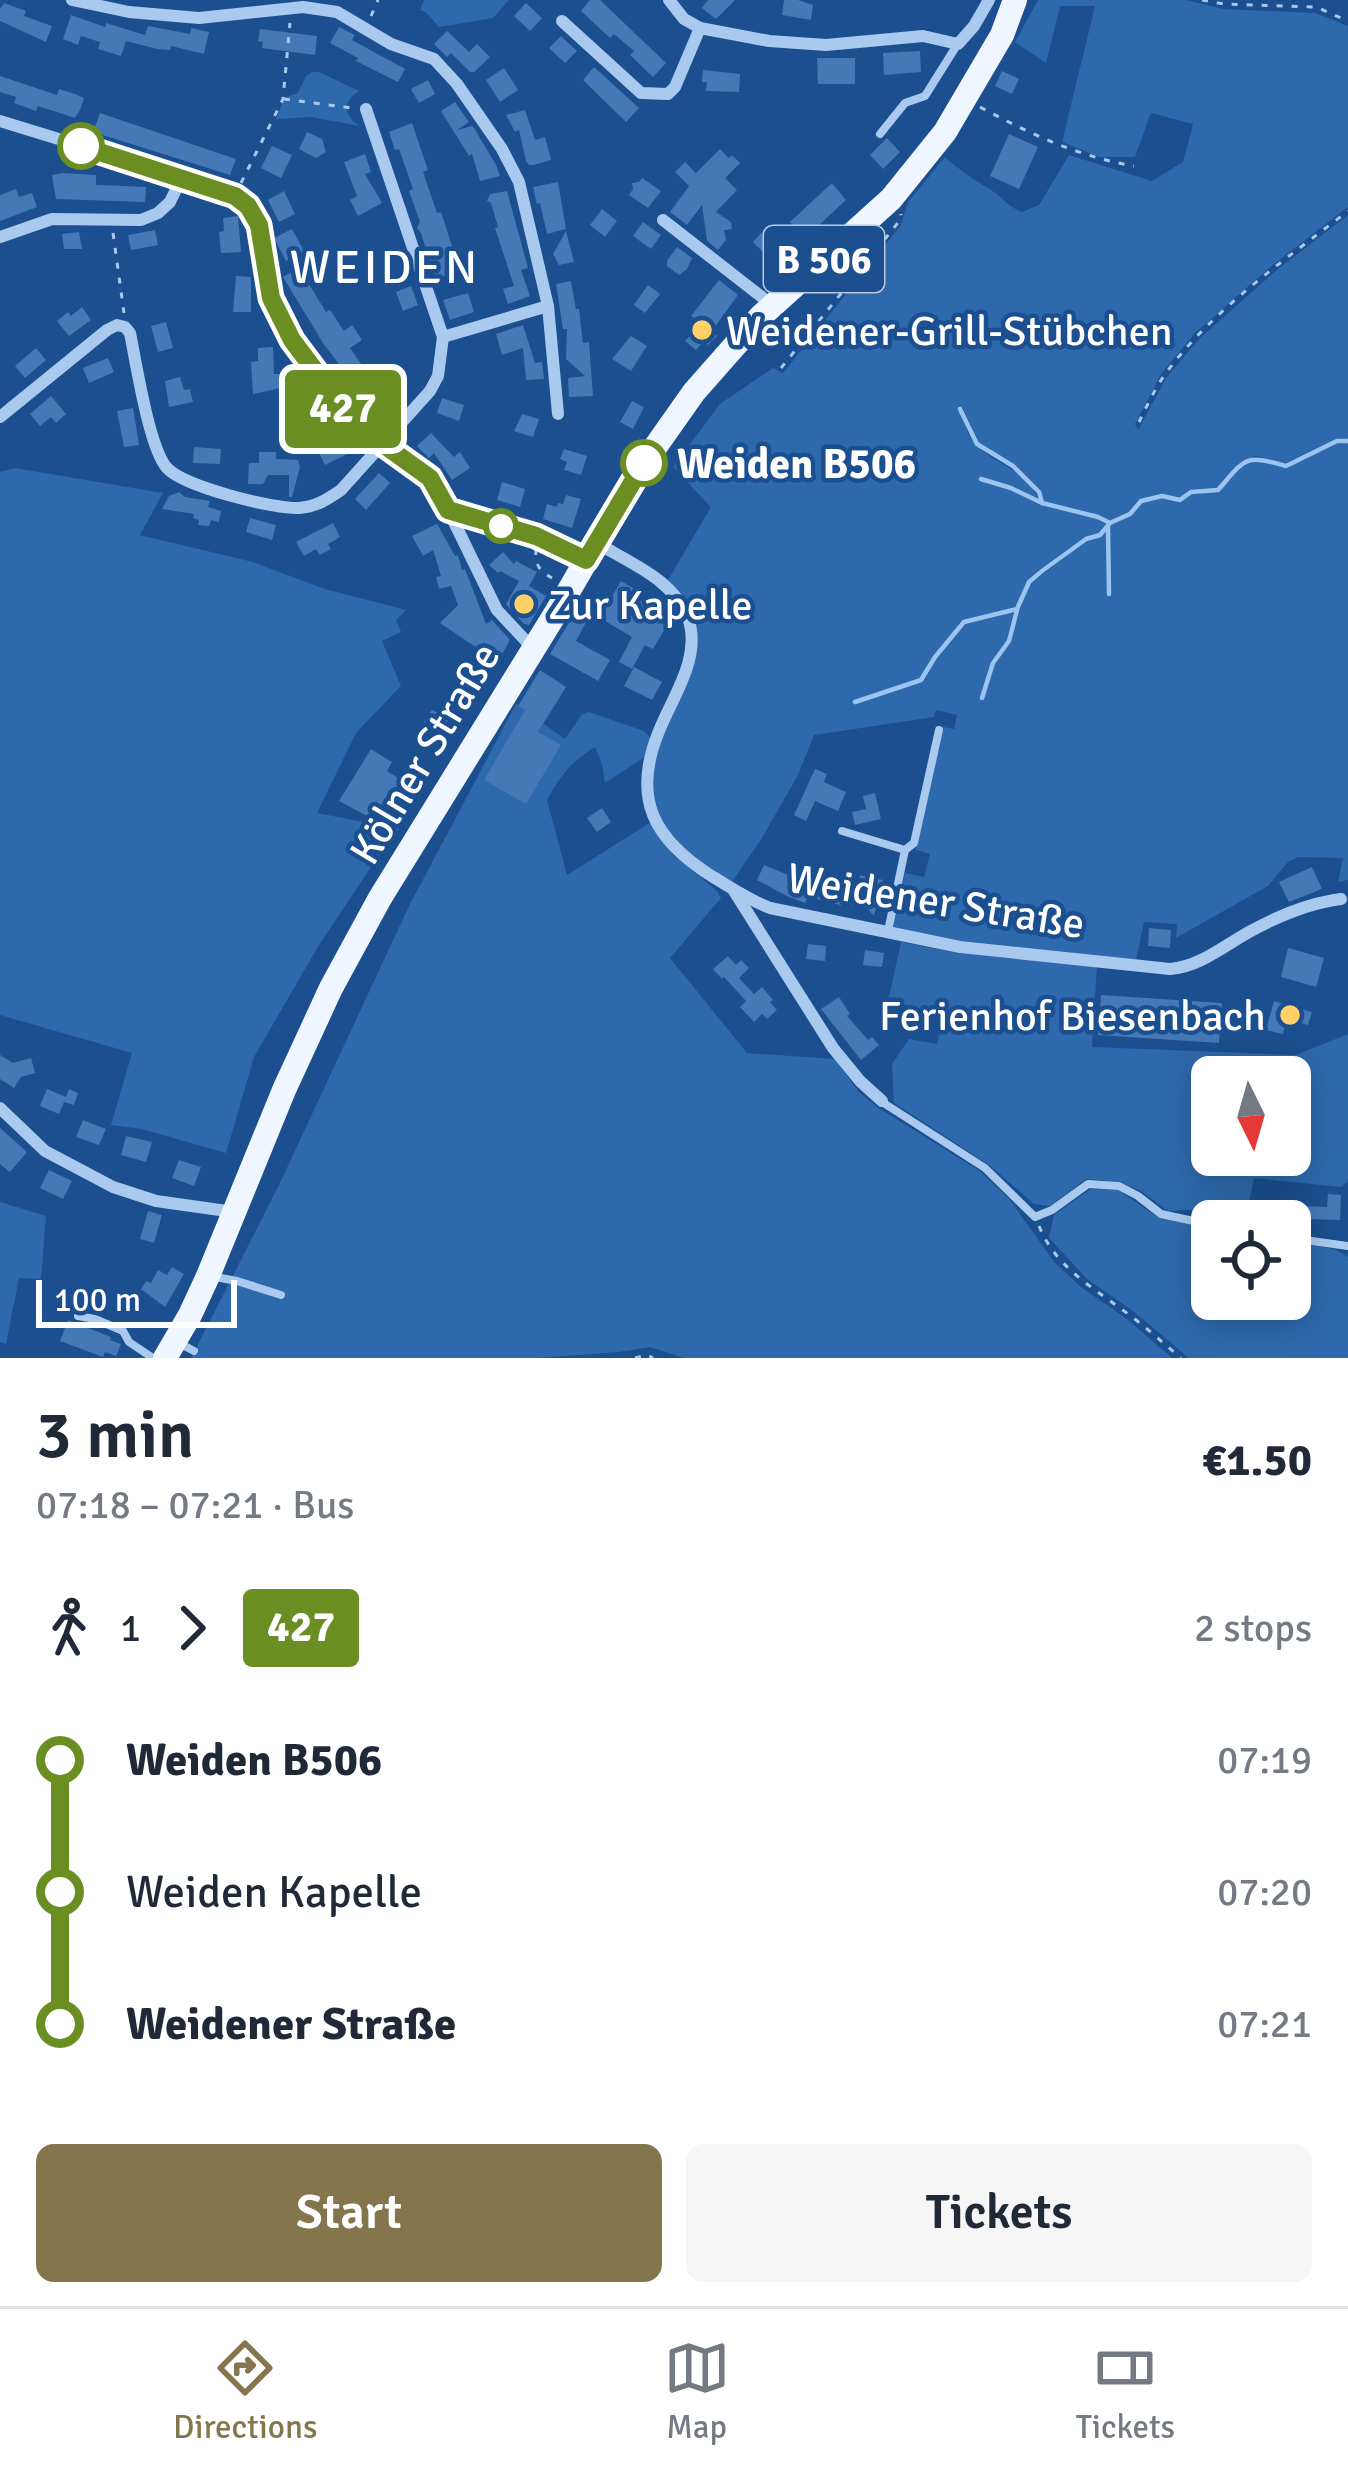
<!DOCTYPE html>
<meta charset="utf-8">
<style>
:root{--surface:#fff;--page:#f6f6f7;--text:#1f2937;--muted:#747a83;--line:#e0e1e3;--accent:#84754c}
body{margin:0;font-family:Signika,sans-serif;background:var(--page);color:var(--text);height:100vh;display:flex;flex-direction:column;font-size:45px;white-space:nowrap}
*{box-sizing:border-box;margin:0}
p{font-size:39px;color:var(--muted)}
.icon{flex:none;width:66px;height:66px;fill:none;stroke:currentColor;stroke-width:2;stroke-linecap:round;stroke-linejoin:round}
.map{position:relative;height:1358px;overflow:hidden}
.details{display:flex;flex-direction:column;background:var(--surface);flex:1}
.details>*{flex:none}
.badge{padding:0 24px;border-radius:9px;font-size:42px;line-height:78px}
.needle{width:78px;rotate:175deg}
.controls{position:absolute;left:1191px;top:1056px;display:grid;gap:24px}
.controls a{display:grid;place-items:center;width:120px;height:120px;border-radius:18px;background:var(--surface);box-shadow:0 6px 30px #0003;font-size:60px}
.scale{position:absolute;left:36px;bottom:30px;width:201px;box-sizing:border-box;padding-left:12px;border:6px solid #fff;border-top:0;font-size:33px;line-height:42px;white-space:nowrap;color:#fff;-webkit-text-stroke:9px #1b4f8f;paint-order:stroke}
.map>.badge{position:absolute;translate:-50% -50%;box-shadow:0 0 0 6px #fff}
.legs{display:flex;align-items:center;gap:18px;height:132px;padding:0 36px;font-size:39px}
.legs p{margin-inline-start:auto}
.overview{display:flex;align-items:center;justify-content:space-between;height:204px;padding:0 36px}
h1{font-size:66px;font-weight:600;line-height:90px}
.primary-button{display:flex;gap:24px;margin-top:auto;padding:24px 36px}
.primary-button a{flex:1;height:138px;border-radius:18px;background:var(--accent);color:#fff;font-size:48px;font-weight:600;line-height:138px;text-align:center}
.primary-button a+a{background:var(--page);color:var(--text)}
ul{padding:0 36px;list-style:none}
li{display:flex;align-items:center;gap:42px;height:132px;font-size:45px}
li i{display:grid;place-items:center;width:18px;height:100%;margin:0 15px;background:currentColor}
li i::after{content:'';width:30px;height:30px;margin:-15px;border:9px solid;border-radius:50%;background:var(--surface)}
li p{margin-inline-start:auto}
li:first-child i{background:linear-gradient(#0000 50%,currentColor 0)}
li:last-child i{background:linear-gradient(currentColor 50%,#0000 0)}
.tab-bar{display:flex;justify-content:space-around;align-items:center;height:168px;border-top:3px solid var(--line);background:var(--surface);font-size:33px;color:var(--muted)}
.tab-bar a{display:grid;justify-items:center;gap:6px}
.tab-bar .selected{color:var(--accent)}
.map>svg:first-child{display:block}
</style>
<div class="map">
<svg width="1348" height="1358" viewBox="0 0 1348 1358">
<rect width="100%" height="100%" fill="#1b4f8f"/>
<g fill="#2e69ad" fill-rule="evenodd">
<polygon points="424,0 509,0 493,18 439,27 426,12 420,10"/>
<path d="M1038,0H1186L1223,9L1315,13L1348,26V207L1274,264L1195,333L1161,374L1135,424L1138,430L1166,378L1200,338L1278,269L1348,215V439H1337L1286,463L1256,456L1239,463L1217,488L1191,490L1180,498L1162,494L1140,499L1129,513L1110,521L1099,515L1043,502L1040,490L1014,464L979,443L962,407L959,408C962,418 967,434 975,443C991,464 1025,467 1039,500L1012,486L980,477L979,480L1010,490L1040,505L1097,519L1106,524L1099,533L1085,537L1040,569L1027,581L1016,607L963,621L933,656L920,678L853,701L854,704L922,681L936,658L965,624L1014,612L1007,640L991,662L980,699L983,701L995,664L1011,642L1018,613L1030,584L1087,540L1101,536L1106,530L1107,595H1111L1110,525L1131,516L1142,502L1162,498L1180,502L1192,494L1219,492C1247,460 1244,456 1286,468L1338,443H1348V880L1338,882L1343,858L1298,857L1288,862L1268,886L1176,938L1177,924L1144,922L1136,960L963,941L892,928L905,873L924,877L930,854L916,850L943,727L954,729L957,715L936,710L934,717L814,735L798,775L762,838L731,883C669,843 630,809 664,730C671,716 689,683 691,669C693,656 686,636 684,623C681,605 680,593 668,580L711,507L673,467L720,404L773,368L783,373L901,225L908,202L945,157C959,169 972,179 988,188C1001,196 1008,207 1022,212L1039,205L1069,155L1152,181L1183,162L1193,124L1151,113L1135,157H1099L1062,142L1095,6H1060L1046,63L1015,42Z"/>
<path d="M312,72H319L359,91C342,101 344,117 360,126L311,117L276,119L284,98L298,93L306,76Z"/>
<polygon points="15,468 163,493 140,535 253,562 325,589 406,610 396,620 401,632 382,641 401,686 356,733 317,813 400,829 391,837 319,945 254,1057 226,1153 142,1129 111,1125 132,1053 0,1015 0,472"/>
<path d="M516,704L565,739L582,714L589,712L644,731L651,739L643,758L605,783L602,764L595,747C572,761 560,776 547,800L567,875L651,822L673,855L717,891L721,898L670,958L747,1053L835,1059L858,1091L877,1107L981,1172L1010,1200L1055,1263L1081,1287L1127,1319L1172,1358H684L650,1347L619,1352L537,1358H191L279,1185L409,906Z"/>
<path d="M901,942L957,953L1097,965L1092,1047L1296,1055L1348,1034V1181L1341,1187L1254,1178L1248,1207L1168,1211L1141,1191L1121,1182L1086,1179L1050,1206L1034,1204L988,1164L894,1103L892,1064L909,1039L937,1044L944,1014L888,1001ZM1212,1077H1290V1155H1212Z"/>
<polygon points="1091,1189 1118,1190 1159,1218 1212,1229 1212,1299 1290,1299 1290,1242 1334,1249 1348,1257 1348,1358 1189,1358 1133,1311 1087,1279 1049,1238 1054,1215"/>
<polygon points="0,1202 46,1216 41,1279 19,1278 6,1344 0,1342"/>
</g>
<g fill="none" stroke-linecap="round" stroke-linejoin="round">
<g stroke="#9cc4f0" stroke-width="4.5">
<polyline points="960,409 977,444 1013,466 1039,492 1042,503 1098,517 1108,522"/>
<polyline points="981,479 1011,488 1042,503"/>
<polyline points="1108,527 1109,594"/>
<polyline points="982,698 993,663 1009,641 1017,610"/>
<path d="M855,702L921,680L935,657L964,622L1017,609L1029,582L1042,571L1086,539L1100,535L1110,523L1130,514L1141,501L1162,496L1180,500L1191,492L1218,490C1246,458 1244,454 1286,466L1337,441H1348"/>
</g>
</g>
<g fill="#4478b7">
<polygon points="590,0 600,0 666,63 653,77 630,55 634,51 614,34 610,38 581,11"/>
<polygon points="708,0 735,0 716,19 702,8"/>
<polygon points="784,0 798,0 813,5 811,20 782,15"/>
<polygon points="4,3 26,11 24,16 52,26 46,42 0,21 0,9"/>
<polygon points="526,3 542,18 530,31 514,16"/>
<polygon points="71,15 105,27 106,23 145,35 148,26 190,34 191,28 209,32 204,54 171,46 170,50 157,49 126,41 121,56 98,49 100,42 81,36 78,45 63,39"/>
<polygon points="339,27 355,35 352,40 405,69 398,82 356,61 358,58 330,43"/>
<polygon points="260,29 317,36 315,55 262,48 263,42 258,41"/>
<polygon points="447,31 469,52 477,44 490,57 474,72 470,72 451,53 447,57 434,44"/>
<polygon points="561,36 577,51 565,63 549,48"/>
<polygon points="920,51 921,72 884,75 883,53"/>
<polygon points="817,58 855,58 855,84 818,84"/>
<polygon points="594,67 639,108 626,122 583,80"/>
<polygon points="504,68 518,90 500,102 486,80"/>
<polygon points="703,70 740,74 739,92 706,91 707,82 702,82"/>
<polygon points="1002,71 1019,79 1012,94 995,86"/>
<polygon points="0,76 57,95 59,89 75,94 84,98 80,110 75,118 38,106 36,111 14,103 16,97 0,92"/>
<polygon points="428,80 435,94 419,103 411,89"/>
<polygon points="455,102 469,122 457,130 472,126 474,128 496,165 500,176 480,181 472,154 469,156 441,111"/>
<polygon points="525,110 535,140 545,137 551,160 534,165 529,165 526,161 519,130 515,132 506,115"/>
<polygon points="100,113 236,159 230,175 93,132"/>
<polygon points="412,123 428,170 423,172 437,213 441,212 460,271 435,279 421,233 417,228 420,222 409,191 413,189 399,149 395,150 389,132"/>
<polygon points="307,132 322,139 326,152 316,158 299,149"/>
<polygon points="1009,134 1038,147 1019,189 990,176"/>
<polygon points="887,138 900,152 883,169 870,155"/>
<polygon points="272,146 292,155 281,178 261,168"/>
<polygon points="720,149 729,158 732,155 740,163 725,178 737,190 716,212 731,222 732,229 724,230 726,240 718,250 707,241 702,205 687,225 670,212 689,186 675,172 685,162 696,173"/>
<polygon points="365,154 371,172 365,174 382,203 358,216 350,200 357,196 344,162"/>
<polygon points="63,173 96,175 96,185 99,185 146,187 145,202 56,199 52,175"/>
<polygon points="642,178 661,191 648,208 629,195 633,189 632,183 639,182"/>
<polygon points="558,182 566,229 547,234 540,203 537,204 533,187"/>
<polygon points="832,183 846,200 805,238 790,222"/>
<polygon points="16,189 19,197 32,193 37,207 0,221 0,195"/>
<polygon points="284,191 295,214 279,222 268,200"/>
<polygon points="507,191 528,268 521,270 530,296 508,304 503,289 514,286 495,228 498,227 491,203 487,201 490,194"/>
<polygon points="602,209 617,221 605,237 590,225"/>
<polygon points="238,216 241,252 221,253 219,232 224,231 223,218"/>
<polygon points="643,222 661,235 651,249 633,236"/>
<polygon points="292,229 304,251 286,261 274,238"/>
<polygon points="155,230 158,245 131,250 128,235"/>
<polygon points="566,231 574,262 559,265 553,254"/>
<polygon points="768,231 781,241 768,257 753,242 762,232 765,234"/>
<polygon points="79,232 82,249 64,249 62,234"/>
<polygon points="677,247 692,258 687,269 679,275 667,266 667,261"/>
<polygon points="299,268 326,312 330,310 344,331 352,325 362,340 350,348 371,378 357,388 323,343 283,277"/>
<polygon points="236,276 251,277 251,312 233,312"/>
<polygon points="719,280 738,295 712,331 717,336 708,345 704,341 696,350 685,341 696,329 689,324 694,318 691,316"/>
<polygon points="571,281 576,309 579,309 583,343 589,342 593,396 569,397 568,378 585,376 566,359 567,329 563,329 556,284"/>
<polygon points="648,285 660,294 645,313 634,305"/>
<polygon points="411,286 418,305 403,311 396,292"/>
<polygon points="468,293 474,312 450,320 443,300"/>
<polygon points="82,307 91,320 69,336 57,321 68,312 71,316"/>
<polygon points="166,322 173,348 158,352 151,326"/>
<polygon points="523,325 535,363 542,362 544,379 526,380 523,348 502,355 496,334"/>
<polygon points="631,336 647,346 631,371 612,359"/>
<polygon points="273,347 274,374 280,374 281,388 253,394 251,362 258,361 258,348"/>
<polygon points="36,348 46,360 25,378 15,366"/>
<polygon points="108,358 114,372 89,383 83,368"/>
<polygon points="180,377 184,390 190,389 193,402 169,407 165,381"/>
<polygon points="390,388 402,401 390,414 377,402"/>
<polygon points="51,396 66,414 56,423 51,417 40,426 30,414"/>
<polygon points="442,398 464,405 459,421 437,413"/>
<polygon points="632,401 644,407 633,429 620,422"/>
<polygon points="133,408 139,445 124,447 117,411"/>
<polygon points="522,414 539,419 533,437 514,431"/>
<polygon points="339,433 349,453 325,465 318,451 330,446 327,439"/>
<polygon points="431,433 454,457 460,452 470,468 452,480 434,453 429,458 417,446"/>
<polygon points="194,447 221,449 220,464 193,463"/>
<polygon points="564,449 587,456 581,475 564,470 567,462 560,459"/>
<polygon points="259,452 276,452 276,459 298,460 300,467 292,497 289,497 289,475 268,475 263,484 248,484 249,463 259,463"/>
<polygon points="379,473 390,483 366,510 355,499"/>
<polygon points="502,482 525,489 520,507 497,500"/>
<polygon points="179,492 185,497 210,501 208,507 221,511 219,522 211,520 209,526 198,525 199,520 193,518 194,514 162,509 169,496"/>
<polygon points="566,495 581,499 572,528 543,519 547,504 557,507 558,503 563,504"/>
<polygon points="250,518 276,525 272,540 246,532"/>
<polygon points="333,523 340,537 328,544 331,549 320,555 316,549 304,556 296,542"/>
<polygon points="437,524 455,556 458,555 462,570 465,569 486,624 492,620 510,640 483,688 472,682 486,654 440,623 458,605 451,586 439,589 436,577 441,576 433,550 423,556 412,536"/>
<polygon points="503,552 514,564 516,561 537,572 529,586 546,596 529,625 524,624 506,604 519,581 500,571 498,573 489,565"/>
<polygon points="621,581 674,613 653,649 645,645 632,669 619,662 632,637 600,618"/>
<polygon points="579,606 591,613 576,641 610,660 598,681 550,654"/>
<polygon points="634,667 662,682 652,700 624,686"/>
<polygon points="540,670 566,687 538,732 561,745 526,804 484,780 525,710 518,706"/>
<polygon points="432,710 449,719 432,746 427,747 413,738"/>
<polygon points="371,749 392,762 387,771 398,778 396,782 406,787 387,819 371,809 367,816 339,801"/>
<polygon points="815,769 827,774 824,782 846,792 838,811 815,801 806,821 794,815"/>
<polygon points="875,793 881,819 855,825 852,812 866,809 863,796"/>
<polygon points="602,808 611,822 597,832 587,818"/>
<polygon points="764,865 825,890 828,877 859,883 860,875 883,880 874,916 867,908 841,902 841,905 808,897 805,903 789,897 757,880"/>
<polygon points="1312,867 1322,889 1289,902 1279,882"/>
<polygon points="1149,928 1171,930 1170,948 1148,946"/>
<polygon points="808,944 826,946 825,961 806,959"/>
<polygon points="1288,948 1324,958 1316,987 1281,977"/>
<polygon points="865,950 884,953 882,967 863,965"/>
<polygon points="728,956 736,965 741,960 749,968 739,978 754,994 762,987 773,1000 770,1002 777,1010 767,1019 762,1014 754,1022 740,1007 746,1001 724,977 722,979 713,969"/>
<polygon points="1101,995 1222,1003 1219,1043 1098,1035"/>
<polygon points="839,997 850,1014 847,1016 868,1040 872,1037 879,1045 861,1060 821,1009"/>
<polygon points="1274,1001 1312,1012 1308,1025 1287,1019 1283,1034 1266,1030"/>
<polygon points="0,1055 13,1063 31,1058 35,1073 21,1077 14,1088 0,1079"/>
<polygon points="47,1089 66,1097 69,1089 78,1093 74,1105 64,1102 59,1114 40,1106"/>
<polygon points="83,1120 106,1129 99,1145 76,1137"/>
<polygon points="0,1128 27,1152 10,1172 0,1164"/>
<polygon points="126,1136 152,1142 146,1162 121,1155"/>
<polygon points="179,1160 201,1167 194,1186 172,1178"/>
<polygon points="49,1170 72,1181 63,1199 40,1188"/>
<polygon points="1328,1194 1341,1195 1340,1220 1302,1219 1302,1206 1327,1207"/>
<polygon points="148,1211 162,1215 154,1243 140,1239"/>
<polygon points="172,1267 184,1274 165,1307 141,1289 146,1281 151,1283 158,1270 167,1275"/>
<polygon points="97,1293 97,1306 61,1307 61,1294"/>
<polygon points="68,1320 111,1337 110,1340 121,1344 116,1356 105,1352 103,1357 60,1341"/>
</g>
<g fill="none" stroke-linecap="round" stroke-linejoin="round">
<g stroke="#a9c9ee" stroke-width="3" stroke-dasharray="6 9" stroke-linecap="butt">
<polyline points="1202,0 1224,4 1316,7 1348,21"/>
<polyline points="371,16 378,0"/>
<polyline points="284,99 352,108"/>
<path d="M980,107C1030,134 1077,156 1134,166"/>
<polyline points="241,183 283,99 290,23"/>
<polyline points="113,233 124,313"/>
<polyline points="781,368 901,219 901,214"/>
<path d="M1139,422C1147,406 1155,388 1166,373C1212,310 1286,259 1348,211"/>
<path d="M536,549C535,564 538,570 552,578"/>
<path d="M1039,1226C1056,1268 1094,1288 1128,1314C1146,1327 1163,1343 1181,1358"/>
<polyline points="635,1358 647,1355 653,1358"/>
</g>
<g stroke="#a9c9ee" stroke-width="8">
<polyline points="880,134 905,103 925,96 957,45"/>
<polyline points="842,831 905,850 888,931"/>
<polyline points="905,850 914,843 939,730"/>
<polyline points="882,1102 985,1168 1035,1217 1052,1210 1088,1184 1119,1186 1138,1196 1161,1214 1212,1225"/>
<polyline points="1290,1238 1348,1246"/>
<polyline points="210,1276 237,1281 281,1295"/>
<polyline points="78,1316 95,1319 123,1331 129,1342 153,1358"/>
<polyline points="177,1342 194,1351"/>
</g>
<g stroke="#a9c9ee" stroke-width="12">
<polyline points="72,0 129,12 199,18 303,7 337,12 391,44 434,59 457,84 502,149 519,182 548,306 443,337"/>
<polyline points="669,0 684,19 700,28 769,41 826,45 923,36 958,44 974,26 989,0"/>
<polyline points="562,21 641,93 668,94 675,87 700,28"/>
<polyline points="0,121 182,177 235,196 248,205 259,225 271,298 292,340 355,424 429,478 455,524 497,610 525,640 534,646"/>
<polyline points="663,220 772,305"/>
<polyline points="0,237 52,219 141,220 158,213 170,202 182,177"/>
<polyline points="548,306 558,414"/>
<path d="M0,417L107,330L117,325L125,327L130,333C136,362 149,448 167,468C185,487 273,509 299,508C316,507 328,499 341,490L430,391L438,376L443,337L366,109"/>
<polyline points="448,510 549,541 586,560"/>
<path d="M597,543C630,563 673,579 688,618C702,657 673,696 659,731C631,799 654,840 713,877C732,888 749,900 770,908L960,947L1170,969C1199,967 1224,946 1249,932C1278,916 1309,903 1341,899"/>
<polyline points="734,891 833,1048 860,1081 882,1101"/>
<polyline points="0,1108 45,1151 113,1187 156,1201 234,1212"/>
</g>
<polyline stroke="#f0f6ff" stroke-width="24" points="165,1358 190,1315 208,1276 284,1090 331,988 380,898 557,611 639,470 694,392 761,316 891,199 945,132 1002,35 1015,0"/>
</g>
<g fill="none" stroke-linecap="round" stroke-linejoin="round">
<g stroke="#fff" stroke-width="27">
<polyline id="line-1" points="81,146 235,196 248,206 259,225 271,298 292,340 355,424 430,478 448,510 536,536 586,560 644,463"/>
</g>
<use href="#line-1" stroke="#6b8e23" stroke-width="18"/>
</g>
<g fill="#fff" stroke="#6b8e23" stroke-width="6">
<circle cx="81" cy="146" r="21"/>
<circle cx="644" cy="463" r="21"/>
<circle cx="501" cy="526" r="15"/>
</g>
<g fill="#ffd166" stroke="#1b4f8f" stroke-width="4.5">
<circle cx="702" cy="330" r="12"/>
<circle cx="524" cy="604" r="12"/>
<circle cx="1290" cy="1015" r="12"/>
</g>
<g text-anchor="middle" stroke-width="9" stroke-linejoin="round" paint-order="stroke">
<rect fill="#1b4f8f" stroke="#bbcadd" stroke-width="3" x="764" y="226" width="120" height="66" rx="9"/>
<g font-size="39" font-weight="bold" fill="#fff">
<text x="824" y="273">B 506</text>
</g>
<g font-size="42" fill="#fff" stroke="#1b4f8f" text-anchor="start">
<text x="726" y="345">Weidener-Grill-Stübchen</text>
<text x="548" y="619">Zur Kapelle</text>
<text x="1266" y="1030" text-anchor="end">Ferienhof Biesenbach</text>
</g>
<g font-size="42" font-weight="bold" fill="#fff" stroke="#1b4f8f" text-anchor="start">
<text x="677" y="478">Weiden B506</text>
</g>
<g font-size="42" fill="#fff" stroke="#1b4f8f">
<text transform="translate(424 753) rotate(-59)" y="15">Kölner Straße</text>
<text transform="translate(936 900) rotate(9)" y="15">Weidener Straße</text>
</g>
<g font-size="48" letter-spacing="3" fill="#fff" stroke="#1b4f8f">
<text x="385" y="283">WEIDEN</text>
</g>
</g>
</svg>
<div class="controls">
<a><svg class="needle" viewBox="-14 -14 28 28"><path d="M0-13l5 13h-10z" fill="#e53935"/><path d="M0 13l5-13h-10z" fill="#747a83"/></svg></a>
<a><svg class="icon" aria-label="locate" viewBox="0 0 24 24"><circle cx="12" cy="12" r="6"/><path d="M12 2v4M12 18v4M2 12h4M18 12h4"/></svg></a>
</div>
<div class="scale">100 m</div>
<b class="badge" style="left:343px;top:409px;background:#6b8e23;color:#fff">427</b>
</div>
<section class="details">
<div class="overview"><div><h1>3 min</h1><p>07:18 – 07:21 · Bus</p></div><b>€1.50</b></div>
<div class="legs"><svg class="icon" aria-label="walk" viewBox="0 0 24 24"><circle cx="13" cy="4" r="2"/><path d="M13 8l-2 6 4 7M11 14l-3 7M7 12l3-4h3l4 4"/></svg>1<svg class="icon" aria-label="forward" viewBox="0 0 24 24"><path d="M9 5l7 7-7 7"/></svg><b class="badge" style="background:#6b8e23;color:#fff">427</b><p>2 stops</p></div>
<ul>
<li><i style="color:#6b8e23"></i><b>Weiden B506</b><p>07:19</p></li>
<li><i style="color:#6b8e23"></i><span>Weiden Kapelle</span><p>07:20</p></li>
<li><i style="color:#6b8e23"></i><b>Weidener Straße</b><p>07:21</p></li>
</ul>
<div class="primary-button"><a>Start</a><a>Tickets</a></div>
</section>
<nav class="tab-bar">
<a class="selected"><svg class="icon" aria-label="directions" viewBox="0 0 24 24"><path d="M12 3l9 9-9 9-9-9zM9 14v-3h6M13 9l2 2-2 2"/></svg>Directions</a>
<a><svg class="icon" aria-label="map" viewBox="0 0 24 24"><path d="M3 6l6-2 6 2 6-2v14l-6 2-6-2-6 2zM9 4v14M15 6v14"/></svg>Map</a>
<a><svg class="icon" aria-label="tickets" viewBox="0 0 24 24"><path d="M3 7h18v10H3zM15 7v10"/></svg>Tickets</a>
</nav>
